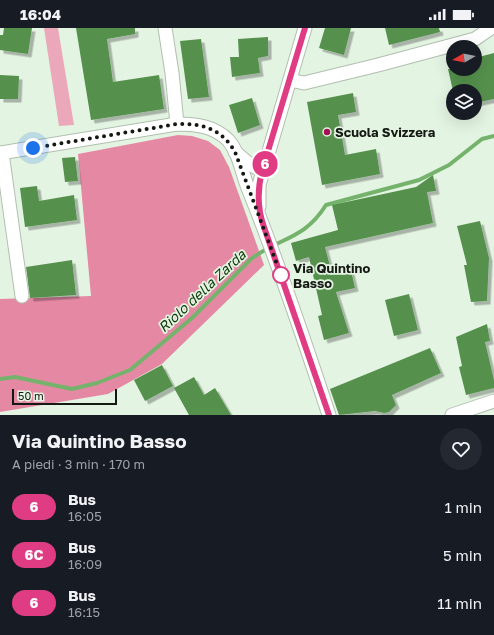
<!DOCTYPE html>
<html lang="it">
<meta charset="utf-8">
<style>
:root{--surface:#171b24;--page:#242831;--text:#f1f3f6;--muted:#9ea1a6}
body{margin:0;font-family:"Golos Text",sans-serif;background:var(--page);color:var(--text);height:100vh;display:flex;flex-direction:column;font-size:15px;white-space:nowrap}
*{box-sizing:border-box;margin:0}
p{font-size:13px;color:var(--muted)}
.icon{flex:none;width:22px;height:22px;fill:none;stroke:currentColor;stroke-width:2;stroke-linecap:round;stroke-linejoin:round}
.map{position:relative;height:387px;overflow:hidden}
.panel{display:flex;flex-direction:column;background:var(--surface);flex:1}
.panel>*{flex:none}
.badge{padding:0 8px;border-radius:13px;font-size:14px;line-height:26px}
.needle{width:26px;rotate:261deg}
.fabs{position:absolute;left:446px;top:12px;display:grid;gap:8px}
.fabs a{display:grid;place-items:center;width:36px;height:36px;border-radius:50%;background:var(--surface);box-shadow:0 4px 16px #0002;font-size:20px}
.scale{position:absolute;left:12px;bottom:10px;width:105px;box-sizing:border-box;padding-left:4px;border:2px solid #141913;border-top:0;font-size:11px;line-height:14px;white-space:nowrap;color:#141913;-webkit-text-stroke:3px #e4f4e2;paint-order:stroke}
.you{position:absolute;width:20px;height:20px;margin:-10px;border:3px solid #fff;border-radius:50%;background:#1a73e8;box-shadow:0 0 0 6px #1a73e833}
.map>.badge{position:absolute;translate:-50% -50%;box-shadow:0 0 0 2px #fff}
.round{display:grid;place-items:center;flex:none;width:42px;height:42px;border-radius:21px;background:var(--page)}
.overview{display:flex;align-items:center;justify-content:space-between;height:68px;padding:0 12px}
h1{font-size:19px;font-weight:700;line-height:30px}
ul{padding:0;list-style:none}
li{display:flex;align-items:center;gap:12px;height:48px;padding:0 12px}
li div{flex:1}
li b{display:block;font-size:15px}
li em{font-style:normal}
li .badge{min-width:44px;font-weight:700;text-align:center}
.status{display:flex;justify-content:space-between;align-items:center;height:28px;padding:0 20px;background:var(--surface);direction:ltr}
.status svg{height:11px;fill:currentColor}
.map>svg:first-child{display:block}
</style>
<div class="status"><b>16:04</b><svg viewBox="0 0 49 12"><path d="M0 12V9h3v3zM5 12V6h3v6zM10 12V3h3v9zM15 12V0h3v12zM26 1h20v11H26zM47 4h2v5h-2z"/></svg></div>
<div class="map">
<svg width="494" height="387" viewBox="0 0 494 387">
<defs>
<filter id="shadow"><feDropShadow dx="3.5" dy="3.5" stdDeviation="0" flood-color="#0004"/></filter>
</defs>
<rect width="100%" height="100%" fill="#e4f4e2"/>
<polygon fill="#eca8bb" points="44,0 58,0 74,97 59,98"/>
<polygon fill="#e588a4" points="178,107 192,108 208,113 220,122 229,139 264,237 162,336 108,366 0,384 0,271 91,268 78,126"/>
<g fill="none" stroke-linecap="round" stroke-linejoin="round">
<path stroke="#75b36d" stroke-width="4" d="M0,351L15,349L72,361L97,355L130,342L192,290L251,231C280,209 304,212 326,177L419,152L449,137L482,111L494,108"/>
</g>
<g fill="#54914d" filter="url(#shadow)">
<polygon points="4,0 32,0 28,26 0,22 0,7 3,7"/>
<polygon points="76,0 135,0 135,6 107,11 113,54 159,47 164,81 91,92"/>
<polygon points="325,0 351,0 344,27 319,20"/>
<polygon points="385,0 439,0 440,4 389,17"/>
<polygon points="268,9 268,28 258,30 260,45 232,49 230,29 239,29 238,11"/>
<polygon points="201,11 209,69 188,71 180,13"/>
<polygon points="494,25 494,71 475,75 475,63 453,63 448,41 475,41 475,30"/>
<polygon points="0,47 19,48 18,71 0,71"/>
<polygon points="353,65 356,84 338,87 345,127 376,121 380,146 322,157 307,74"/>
<polygon points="252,70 260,97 238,105 229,77"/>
<polygon points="75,129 78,153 65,154 62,130"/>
<polygon points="433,147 436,163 427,164 433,195 325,219 331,242 350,238 355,260 336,264 349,305 324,312 318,288 322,287 309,229 296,233 291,215 338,202 332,177 416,159"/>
<polygon points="37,158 39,173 74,167 77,192 25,199 20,160"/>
<polygon points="480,193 489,230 487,273 471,274 464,237 467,237 457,198"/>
<polygon points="72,232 76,267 30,270 26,239"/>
<polygon points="409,266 418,302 394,308 385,272"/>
<polygon points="487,296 490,313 485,314 494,352 494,360 466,367 459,339 462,338 456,309"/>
<polygon points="430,320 441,345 392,367 396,377 389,384 384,385 375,383 339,387 330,361"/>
<polygon points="162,337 173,358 145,373 134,352"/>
<polygon points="194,349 204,367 215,360 231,387 189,387 174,360"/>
</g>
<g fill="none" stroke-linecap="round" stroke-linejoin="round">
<g stroke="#b1bfaf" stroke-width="15">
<g id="street">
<polyline points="165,0 172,45 177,96"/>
<polyline points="290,52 304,55 378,37 475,11 491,0"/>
<polyline points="235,124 249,136 263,143"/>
<path d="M0,125L177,96C196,96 214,98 228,112C239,124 242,145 248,160C278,234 304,311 329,387"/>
<polyline points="2,125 22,268"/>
<polyline points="259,179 259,157 305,0"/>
<polyline points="452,387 494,373"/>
</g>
</g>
<use href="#street" stroke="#fff" stroke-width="13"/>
</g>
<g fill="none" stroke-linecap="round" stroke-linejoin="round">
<g stroke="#fff" stroke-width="9">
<path id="line" d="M305,0L262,143C257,163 257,180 264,199L329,387"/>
</g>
<use href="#line" stroke="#e03c83" stroke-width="6"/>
<path stroke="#141913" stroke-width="4" stroke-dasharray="0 7.2" d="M33,120L177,96C202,95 222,101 235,124L281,247"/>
</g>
<circle fill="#a21154" stroke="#e4f4e2" stroke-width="1.5" cx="327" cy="104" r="4"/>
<circle fill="#fff" stroke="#e03c83" stroke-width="2" cx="281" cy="247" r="8"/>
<g text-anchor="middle" stroke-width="3.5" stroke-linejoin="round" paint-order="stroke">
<g font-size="13" font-weight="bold" fill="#141913" stroke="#e4f4e2" text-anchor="start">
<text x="335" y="109">Scuola Svizzera</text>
</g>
<g font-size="13" font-weight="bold" fill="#141913" stroke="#e4f4e2" text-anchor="start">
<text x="293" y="245">Via Quintino<tspan x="293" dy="15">Basso</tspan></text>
</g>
<g font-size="14" font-style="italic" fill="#0e3909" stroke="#e4f4e2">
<text transform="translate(202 263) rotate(-43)" y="5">Riolo della Zarda</text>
</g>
</g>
</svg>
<div class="fabs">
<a><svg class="needle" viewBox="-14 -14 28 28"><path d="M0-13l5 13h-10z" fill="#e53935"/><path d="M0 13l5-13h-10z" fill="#9ea1a6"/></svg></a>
<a><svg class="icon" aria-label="layers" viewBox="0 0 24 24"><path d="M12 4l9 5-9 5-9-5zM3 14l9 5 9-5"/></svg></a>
</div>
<div class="scale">50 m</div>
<div class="you" style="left:33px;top:120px"></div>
<b class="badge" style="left:265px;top:136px;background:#e03c83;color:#fff">6</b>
</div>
<section class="panel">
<div class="overview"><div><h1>Via Quintino Basso</h1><p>A piedi · 3 min · 170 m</p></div><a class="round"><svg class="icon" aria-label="heart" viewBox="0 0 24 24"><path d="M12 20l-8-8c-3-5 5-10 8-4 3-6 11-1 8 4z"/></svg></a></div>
<ul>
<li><span class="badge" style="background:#e03c83;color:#fff">6</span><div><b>Bus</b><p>16:05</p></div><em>1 min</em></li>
<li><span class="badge" style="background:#e03c83;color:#fff">6C</span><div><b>Bus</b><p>16:09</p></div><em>5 min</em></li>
<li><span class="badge" style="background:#e03c83;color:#fff">6</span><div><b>Bus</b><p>16:15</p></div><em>11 min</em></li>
</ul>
</section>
